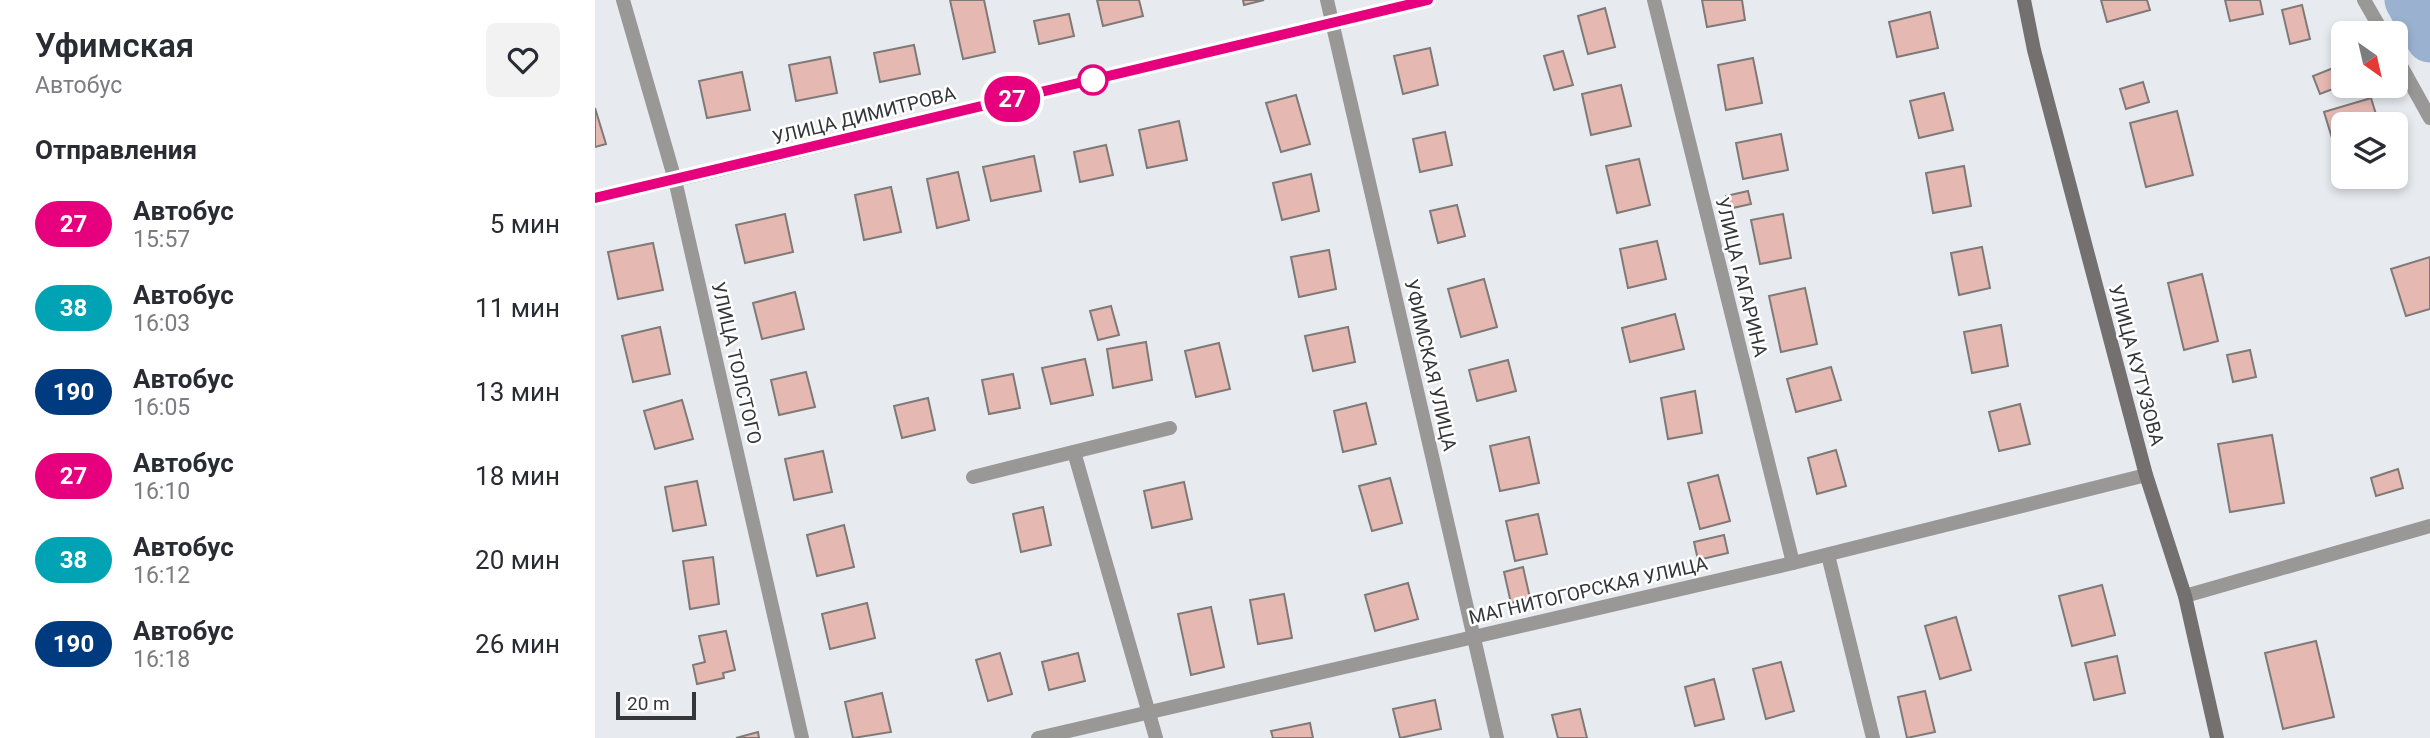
<!DOCTYPE html>
<html lang="ru">
<meta charset="utf-8">
<style>
:root{--surface:#fff;--page:#f2f2f3;--text:#2b2b33;--muted:#7c7c81}
body{margin:0;font-family:Roboto,sans-serif;background:var(--page);color:var(--text);height:100vh;display:flex;flex-direction:column;font-size:26px;white-space:nowrap}
*{box-sizing:border-box;margin:0}
p{font-size:23px;color:var(--muted)}
.icon{flex:none;width:38px;height:38px;fill:none;stroke:currentColor;stroke-width:2;stroke-linecap:round;stroke-linejoin:round}
.map{position:relative;flex:1;overflow:hidden}
.details{display:flex;flex-direction:column;background:var(--surface);width:595px}
.details>*{flex:none}
.badge{padding:0 14px;border-radius:23px;font-size:24px;line-height:46px}
.needle{width:46px;rotate:146deg}
.tools{position:absolute;left:1736px;top:21px;display:grid;gap:14px}
.tools a{display:grid;place-items:center;width:77px;height:77px;border-radius:10px;background:var(--surface);box-shadow:0 4px 10px #0003;font-size:35px}
.scale{position:absolute;left:21px;bottom:18px;width:80px;box-sizing:border-box;padding-left:7px;border:4px solid #343637;border-top:0;font-size:19px;line-height:24px;white-space:nowrap;color:#343637;-webkit-text-stroke:5px #fff;paint-order:stroke}
.map>.badge{position:absolute;translate:-50% -50%;box-shadow:0 0 0 4px #fff}
h2{padding:0 35px;font-size:26px;line-height:63px}
.round{display:grid;place-items:center;flex:none;width:74px;height:74px;border-radius:10px;background:var(--page)}
.head{display:flex;align-items:center;justify-content:space-between;height:119px;padding:0 35px}
h1{font-size:33px;font-weight:600;line-height:52px}
ul{padding:0;list-style:none}
li{display:flex;align-items:center;gap:21px;height:84px;padding:0 35px}
li div{flex:1}
li b{display:block;font-size:26px}
li em{font-style:normal}
li .badge{min-width:77px;font-weight:700;text-align:center}
main{display:flex;flex:1;min-height:0}
.map>svg:first-child{display:block}
</style>
<main>
<section class="details">
<div class="head"><div><h1>Уфимская</h1><p>Автобус</p></div><a class="round"><svg class="icon" aria-label="heart" viewBox="0 0 24 24"><path d="M12 20l-8-8c-3-5 5-10 8-4 3-6 11-1 8 4z"/></svg></a></div>
<h2>Отправления</h2>
<ul>
<li><span class="badge" style="background:#e6007e;color:#fff">27</span><div><b>Автобус</b><p>15:57</p></div><em>5 мин</em></li>
<li><span class="badge" style="background:#00a3b4;color:#fff">38</span><div><b>Автобус</b><p>16:03</p></div><em>11 мин</em></li>
<li><span class="badge" style="background:#003b80;color:#fff">190</span><div><b>Автобус</b><p>16:05</p></div><em>13 мин</em></li>
<li><span class="badge" style="background:#e6007e;color:#fff">27</span><div><b>Автобус</b><p>16:10</p></div><em>18 мин</em></li>
<li><span class="badge" style="background:#00a3b4;color:#fff">38</span><div><b>Автобус</b><p>16:12</p></div><em>20 мин</em></li>
<li><span class="badge" style="background:#003b80;color:#fff">190</span><div><b>Автобус</b><p>16:18</p></div><em>26 мин</em></li>
</ul>
</section>
<div class="map">
<svg width="1835" height="738" viewBox="0 0 1835 738">
<rect width="100%" height="100%" fill="#e7ebef"/>
<g fill="none" stroke-linecap="round" stroke-linejoin="round">
<polyline stroke="#9ab1d0" stroke-width="49" points="1814,0 1835,38"/>
</g>
<g fill="#e5b8b2" stroke="#7f7978" stroke-width="2">
<polygon points="355,0 389,0 400,52 368,59"/>
<polygon points="502,0 544,0 548,16 508,26"/>
<polygon points="648,0 669,0 649,5"/>
<polygon points="1107,0 1147,0 1150,20 1112,27"/>
<polygon points="1506,0 1552,0 1555,10 1512,22"/>
<polygon points="1630,0 1665,0 1668,14 1635,21"/>
<polygon points="1707,5 1715,39 1695,44 1687,10"/>
<polygon points="1010,8 1020,47 993,54 983,16"/>
<polygon points="1335,12 1343,48 1302,57 1294,22"/>
<polygon points="474,14 479,36 444,44 439,21"/>
<polygon points="319,45 325,74 285,82 279,53"/>
<polygon points="835,48 843,85 808,94 799,56"/>
<polygon points="968,51 978,85 959,90 949,56"/>
<polygon points="235,57 242,93 201,101 194,65"/>
<polygon points="1158,58 1167,103 1131,110 1123,65"/>
<polygon points="1746,65 1748,85 1725,94 1718,76"/>
<polygon points="147,72 155,110 112,118 104,81"/>
<polygon points="1548,82 1554,102 1531,109 1525,89"/>
<polygon points="1026,85 1036,126 996,135 987,94"/>
<polygon points="1349,93 1358,130 1324,138 1315,101"/>
<polygon points="701,95 715,144 686,152 671,103"/>
<polygon points="1776,98 1784,124 1748,124 1748,163 1745,164 1729,112"/>
<polygon points="0,108 11,144 0,147"/>
<polygon points="1582,111 1598,175 1551,187 1535,123"/>
<polygon points="584,121 592,160 552,168 544,130"/>
<polygon points="850,132 857,165 825,172 818,139"/>
<polygon points="1186,134 1193,170 1148,179 1141,143"/>
<polygon points="511,145 518,175 485,182 479,152"/>
<polygon points="439,156 446,191 396,201 388,167"/>
<polygon points="1044,159 1055,205 1022,213 1011,166"/>
<polygon points="1369,166 1376,206 1338,213 1331,173"/>
<polygon points="363,172 374,220 342,228 332,179"/>
<polygon points="716,174 724,211 687,220 678,183"/>
<polygon points="296,187 306,232 269,240 260,195"/>
<polygon points="1153,191 1156,204 1133,209 1131,196"/>
<polygon points="862,205 870,236 843,243 835,211"/>
<polygon points="190,214 198,252 150,263 141,225"/>
<polygon points="1188,214 1196,258 1165,264 1156,220"/>
<polygon points="1062,241 1071,279 1033,288 1025,249"/>
<polygon points="58,243 68,290 23,299 13,252"/>
<polygon points="1387,247 1395,288 1364,295 1356,253"/>
<polygon points="734,250 741,289 704,297 696,257"/>
<polygon points="1835,257 1835,309 1811,316 1796,269"/>
<polygon points="1607,274 1623,341 1589,350 1573,283"/>
<polygon points="889,279 902,327 866,337 853,289"/>
<polygon points="1210,288 1222,344 1186,352 1174,296"/>
<polygon points="200,292 209,329 167,339 158,303"/>
<polygon points="516,306 524,335 503,340 495,311"/>
<polygon points="1080,314 1089,349 1035,362 1027,328"/>
<polygon points="1406,325 1413,366 1377,373 1369,332"/>
<polygon points="65,327 75,374 38,382 27,336"/>
<polygon points="753,327 760,362 718,371 710,336"/>
<polygon points="551,342 557,380 518,388 512,349"/>
<polygon points="624,343 635,389 601,397 590,351"/>
<polygon points="1655,350 1661,377 1638,382 1632,355"/>
<polygon points="490,359 498,395 456,404 447,368"/>
<polygon points="913,360 921,391 882,401 874,370"/>
<polygon points="1236,367 1246,400 1201,412 1192,379"/>
<polygon points="211,372 220,407 184,415 176,380"/>
<polygon points="418,374 425,408 394,414 387,380"/>
<polygon points="1100,391 1107,433 1073,439 1066,398"/>
<polygon points="333,398 340,430 307,438 299,406"/>
<polygon points="87,400 98,439 60,449 49,411"/>
<polygon points="771,403 781,444 748,452 739,411"/>
<polygon points="1425,404 1435,444 1404,451 1394,412"/>
<polygon points="1677,435 1689,503 1635,512 1623,444"/>
<polygon points="934,437 944,483 905,491 895,446"/>
<polygon points="1241,450 1251,486 1222,494 1213,458"/>
<polygon points="228,451 237,492 199,500 190,459"/>
<polygon points="1803,469 1808,488 1781,496 1776,478"/>
<polygon points="1123,475 1135,521 1105,529 1093,483"/>
<polygon points="795,478 807,523 777,531 764,486"/>
<polygon points="102,481 111,525 78,531 70,487"/>
<polygon points="589,482 597,519 557,528 549,491"/>
<polygon points="448,507 456,545 426,552 418,514"/>
<polygon points="943,514 952,554 920,561 911,521"/>
<polygon points="249,525 259,567 222,576 212,535"/>
<polygon points="1129,535 1133,553 1103,560 1099,542"/>
<polygon points="118,557 124,604 95,609 88,561"/>
<polygon points="928,567 935,598 916,603 909,572"/>
<polygon points="813,583 823,619 780,631 770,595"/>
<polygon points="1507,585 1520,635 1477,646 1464,596"/>
<polygon points="689,594 697,638 663,644 655,600"/>
<polygon points="272,603 280,638 235,649 227,614"/>
<polygon points="616,607 629,667 596,675 583,614"/>
<polygon points="1361,617 1376,670 1345,679 1330,626"/>
<polygon points="131,631 140,670 128,673 129,678 102,684 98,665 110,662 104,636"/>
<polygon points="1721,641 1739,717 1688,729 1670,653"/>
<polygon points="405,653 417,694 393,701 381,660"/>
<polygon points="483,653 490,681 454,690 447,662"/>
<polygon points="1522,656 1530,693 1499,700 1490,663"/>
<polygon points="1186,662 1199,711 1171,719 1158,669"/>
<polygon points="1119,679 1129,719 1100,726 1090,687"/>
<polygon points="1330,691 1340,732 1312,738 1303,697"/>
<polygon points="287,693 296,732 258,738 250,702"/>
<polygon points="840,700 846,729 805,738 798,709"/>
<polygon points="985,709 992,738 963,738 957,715"/>
<polygon points="715,723 718,738 678,738 676,731"/>
<polygon points="163,732 164,738 141,738"/>
</g>
<g fill="none" stroke-linecap="round" stroke-linejoin="round">
<g stroke="#9a9797" stroke-width="14">
<polyline points="479,452 561,738"/>
<polyline points="378,477 575,428"/>
<polyline points="1233,555 1278,738"/>
</g>
<g stroke="#9a9797" stroke-width="14">
<polyline points="28,0 80,180 207,738"/>
<polyline points="732,0 902,738"/>
<polyline points="1059,0 1198,563"/>
<polyline points="1769,0 1788,33"/>
<polyline points="1801,57 1835,118"/>
<polyline points="1590,596 1835,526"/>
<polyline points="443,738 1198,563 1551,475"/>
</g>
<g stroke="#747070" stroke-width="14">
<polyline points="1429,0 1439,50 1551,475 1590,596 1622,738"/>
<polyline points="0,198 80,180 833,0"/>
</g>
</g>
<g fill="none" stroke-linecap="round" stroke-linejoin="round">
<g stroke="#fff" stroke-width="16">
<polyline id="line" points="0,198 833,0"/>
</g>
<use href="#line" stroke="#e6007e" stroke-width="10"/>
</g>
<circle fill="#fff" stroke="#e6007e" stroke-width="3.5" cx="498" cy="80" r="14"/>
<g text-anchor="middle" stroke-width="5" stroke-linejoin="round" paint-order="stroke">
<g font-size="19" fill="#343637" stroke="#fff">
<text transform="translate(269 115) rotate(-14)" y="7">УЛИЦА ДИМИТРОВА</text>
<text transform="translate(1147 277) rotate(76)" y="7">УЛИЦА ГАГАРИНА</text>
<text transform="translate(142 363) rotate(77)" y="7">УЛИЦА ТОЛСТОГО</text>
<text transform="translate(836 365) rotate(77)" y="7">УФИМСКАЯ УЛИЦА</text>
<text transform="translate(1542 365) rotate(75)" y="7">УЛИЦА КУТУЗОВА</text>
<text transform="translate(993 590) rotate(-13)" y="7">МАГНИТОГОРСКАЯ УЛИЦА</text>
</g>
</g>
</svg>
<div class="tools">
<a><svg class="needle" viewBox="-14 -14 28 28"><path d="M0-13l5 13h-10z" fill="#e53935"/><path d="M0 13l5-13h-10z" fill="#7c7c81"/></svg></a>
<a><svg class="icon" aria-label="layers" viewBox="0 0 24 24"><path d="M12 4l9 5-9 5-9-5zM3 14l9 5 9-5"/></svg></a>
</div>
<div class="scale">20 m</div>
<b class="badge" style="left:417px;top:99px;background:#e6007e;color:#fff">27</b>
</div>
</main>
